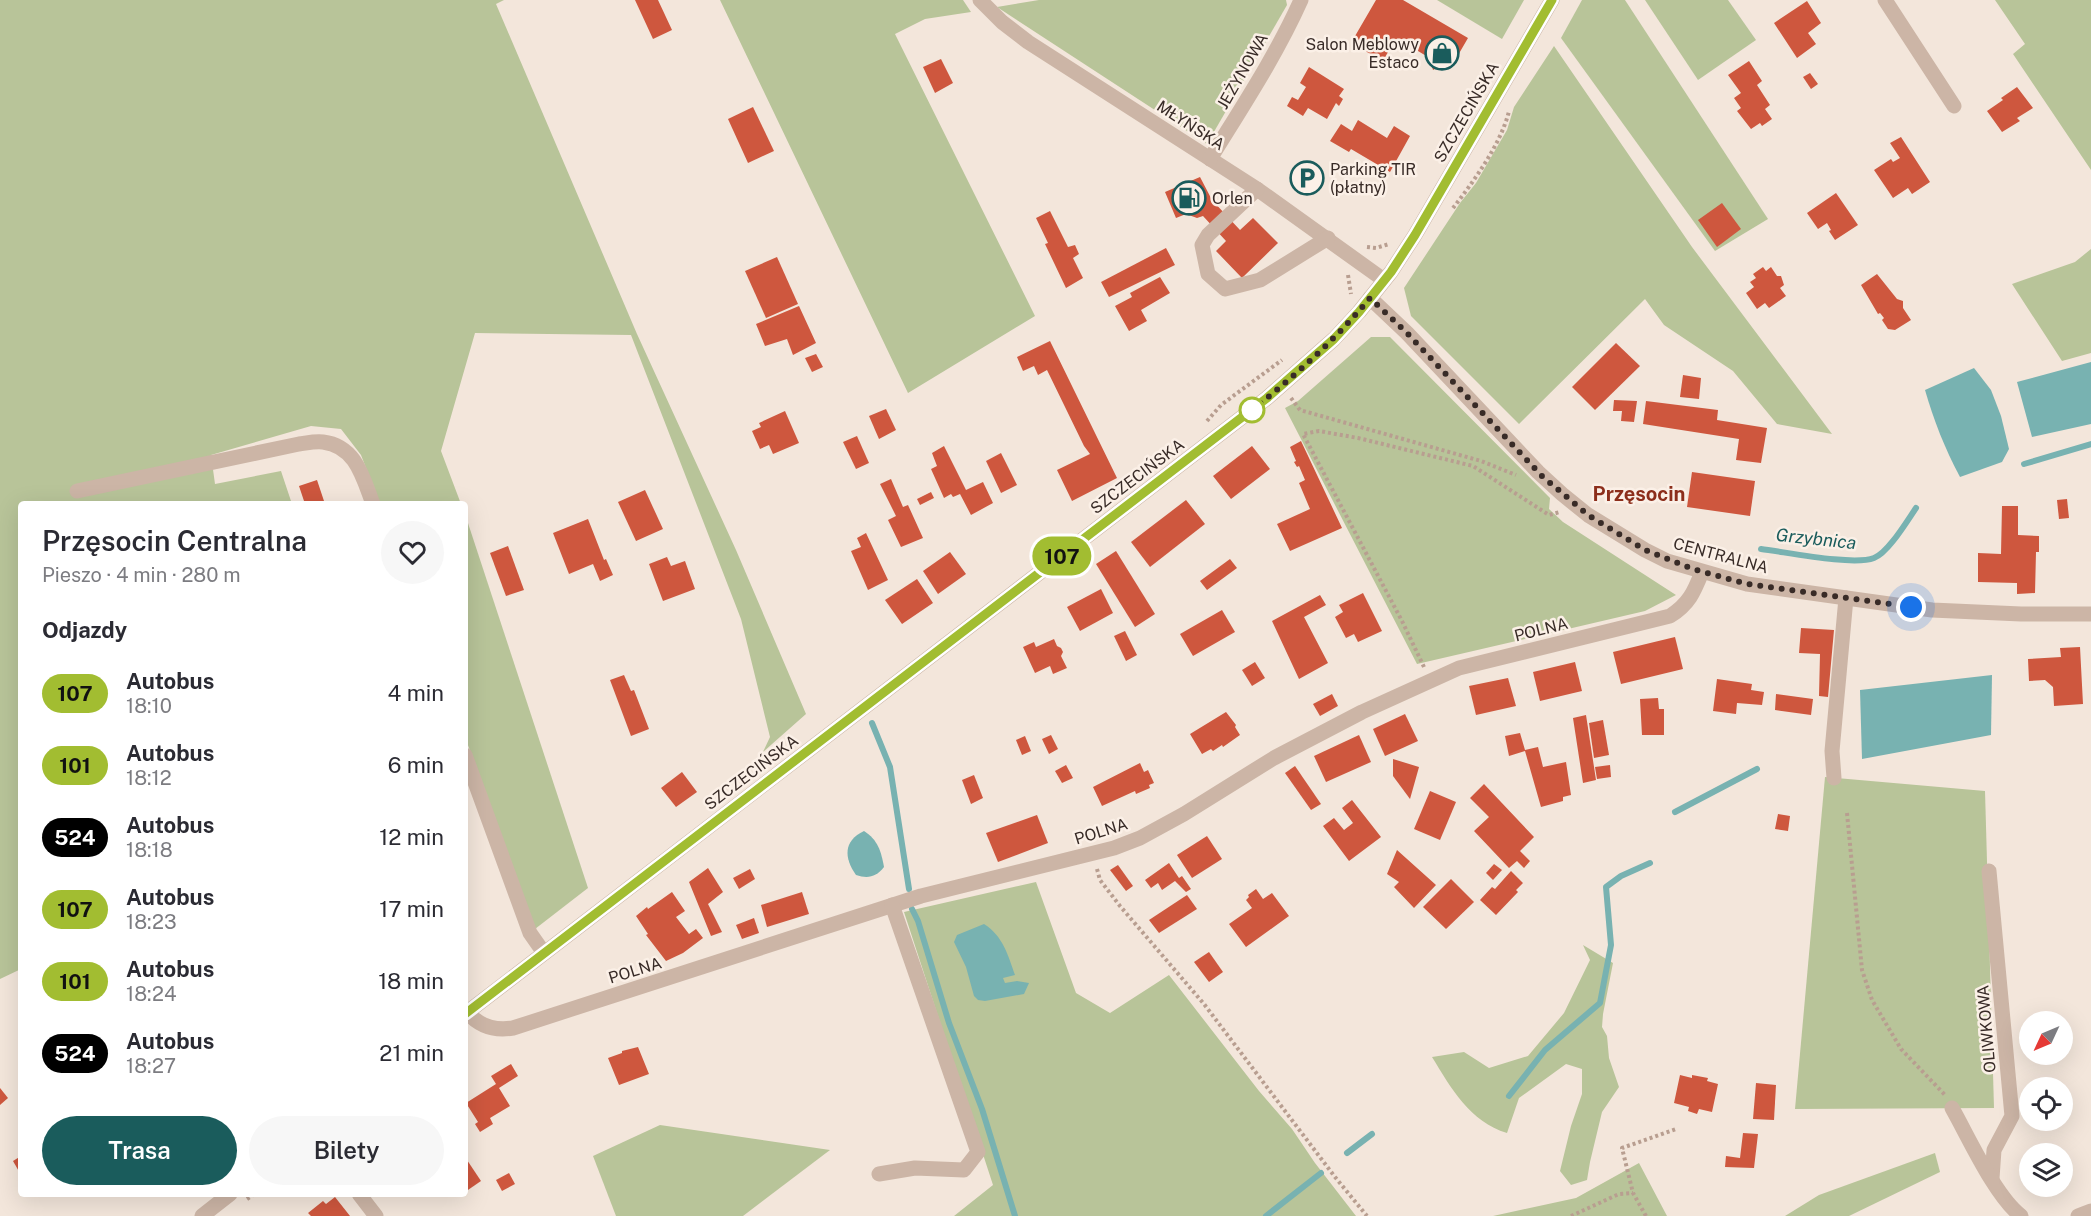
<!DOCTYPE html>
<html lang="pl">
<meta charset="utf-8">
<style>
:root{--surface:#fff;--page:#f7f7f7;--text:#2b2b33;--muted:#7c7c81;--accent:#1a5c5c}
body{margin:0;font-family:"Public Sans",sans-serif;background:var(--page);color:var(--text);height:100vh;display:flex;flex-direction:column;font-size:22px;white-space:nowrap}
*{box-sizing:border-box;margin:0}
p{font-size:20px;color:var(--muted)}
.icon{flex:none;width:33px;height:33px;fill:none;stroke:currentColor;stroke-width:2;stroke-linecap:round;stroke-linejoin:round}
.map{position:relative;flex:1;overflow:hidden}
.drawer{position:absolute;left:18px;top:501px;width:450px;height:696px;display:flex;flex-direction:column;background:var(--surface);border-radius:6px;box-shadow:0 6px 24px #0002}
.drawer>*{flex:none}
.badge{padding:0 12px;border-radius:20px;font-size:21px;line-height:39px}
.needle{width:39px;rotate:226deg}
.tools{position:absolute;left:2019px;top:1011px;display:grid;gap:12px}
.tools a{display:grid;place-items:center;width:54px;height:54px;border-radius:50%;background:var(--surface);box-shadow:0 6px 24px #0002;font-size:30px}
.you{position:absolute;width:30px;height:30px;margin:-15px;border:4px solid #fff;border-radius:50%;background:#1a73e8;box-shadow:0 0 0 9px #1a73e833}
.map>.badge{position:absolute;translate:-50% -50%;box-shadow:0 0 0 3px #fff}
h2{padding:0 24px;font-size:22px;line-height:54px}
.round{display:grid;place-items:center;flex:none;width:63px;height:63px;border-radius:32px;background:var(--page)}
.summary{display:flex;align-items:center;justify-content:space-between;height:102px;padding:0 24px}
h1{font-size:28px;font-weight:600;line-height:45px}
.action{display:flex;gap:12px;margin-top:auto;padding:12px 24px}
.action a{flex:1;height:69px;border-radius:36px;background:var(--accent);color:#fff;font-size:24px;font-weight:600;line-height:69px;text-align:center}
.action a+a{background:var(--page);color:var(--text)}
ul{padding:0;list-style:none}
li{display:flex;align-items:center;gap:18px;height:72px;padding:0 24px}
li div{flex:1}
li b{display:block;font-size:22px}
li em{font-style:normal}
li .badge{min-width:66px;font-weight:700;text-align:center}
.map>svg:first-child{display:block}
</style>
<div class="map">
<svg width="2091" height="1216" viewBox="0 0 2091 1216">
<rect width="100%" height="100%" fill="#f3e6db"/>
<g fill="#b8c499">
<polygon points="0,0 504,0 496,4 637,334 736,550 806,714 763,752 770,737 741,619 631,335 475,333 441,451 461,504 380,504 361,455 341,429 311,426 211,455 215,484 281,471 292,504 21,504 21,969 0,979"/>
<polygon points="720,0 963,0 971,12 925,19 895,34 1035,316 908,393"/>
<polygon points="1039,0 1286,0 1287,5 1207,144 997,7"/>
<polygon points="1437,0 1524,0 1502,39"/>
<polygon points="1582,0 1625,0 1768,219 1715,251 1561,38"/>
<polygon points="1645,0 1728,0 1756,40 1698,80"/>
<polygon points="1995,0 2091,0 2091,170 2013,54 2025,44"/>
<polygon points="1554,46 1692,247 1832,434 1777,424 1733,371 1664,325 1645,299 1519,424 1411,316 1404,288 1460,203 1476,183 1507,130 1514,107"/>
<polygon points="2091,249 2091,353 2062,361 2012,284 2075,262"/>
<polygon points="1371,337 1390,337 1550,498 1549,509 1563,522 1676,595 1645,611 1417,664 1285,408 1298,401"/>
<polygon points="465,514 588,888 535,929 465,737"/>
<polygon points="1825,777 1985,791 1994,1108 1795,1109"/>
<polygon points="1036,882 1076,993 1110,1013 1169,975 1259,1091 1292,1129 1315,1163 1356,1216 954,1216 993,1185 904,912"/>
<path d="M1583,945L1613,963L1603,1014L1602,1027L1607,1036L1609,1058L1619,1087L1602,1112L1590,1162L1587,1180L1571,1185L1560,1171L1571,1126L1582,1094V1069L1566,1064L1519,1098L1507,1133C1470,1122 1451,1088 1432,1057L1464,1052L1489,1068L1528,1056L1564,1013L1590,960Z"/>
<polygon points="660,1125 830,1150 743,1216 616,1216 593,1156"/>
<polygon points="1935,1153 1940,1172 1849,1216 1785,1216 1819,1195"/>
<polygon points="1639,1163 1667,1216 1493,1216 1576,1198"/>
</g>
<g fill="#78b2b1">
<polygon points="2091,362 2091,424 2032,437 2017,382"/>
<path d="M1974,368L1991,390L2001,416L2009,449L2002,462L1960,477C1945,449 1934,421 1925,390Z"/>
<polygon points="1992,675 1991,735 1862,759 1860,690"/>
<path d="M864,831C878,840 881,851 884,867C876,877 868,879 856,875C844,858 843,841 864,831Z"/>
<path d="M984,924C1003,936 1008,955 1015,975L1003,978L1005,983L1017,981L1029,983L1024,994L985,1001L978,1000L974,996L966,967L954,942L957,935Z"/>
</g>
<g fill="none" stroke-linecap="round" stroke-linejoin="round">
<g stroke="#78b2b1" stroke-width="6">
<polyline points="2024,464 2091,444"/>
<path d="M1761,549C1786,552 1853,566 1874,558C1888,553 1907,521 1916,508"/>
<polyline points="872,723 890,767 909,889"/>
<polyline points="1675,812 1757,769"/>
<polyline points="912,909 918,921 949,1023 982,1109 1015,1216"/>
<polyline points="1509,1096 1545,1050 1600,1003 1611,945 1606,887 1621,876 1650,863"/>
<polyline points="1347,1153 1372,1134"/>
<polyline points="1266,1216 1321,1173"/>
</g>
</g>
<g fill="#ce573e">
<polygon points="635,0 658,0 672,30 653,39"/>
<polygon points="1376,0 1403,0 1468,38 1450,69 1442,65 1433,70 1431,63 1433,60 1403,42 1392,45 1383,61 1351,43"/>
<polygon points="1807,1 1821,23 1808,33 1816,44 1797,58 1774,23"/>
<polygon points="941,59 953,83 935,93 923,67"/>
<polygon points="1749,61 1762,81 1757,85 1770,105 1765,109 1772,119 1762,126 1760,123 1751,129 1737,111 1741,108 1734,98 1741,93 1728,75"/>
<polygon points="1309,67 1344,89 1339,96 1343,99 1339,106 1336,103 1327,119 1308,108 1303,116 1287,106 1292,97 1298,100 1306,87 1300,83"/>
<polygon points="1810,73 1818,84 1811,89 1803,77"/>
<polygon points="2017,87 2033,108 2017,118 2020,121 2002,132 1987,111 2003,100 2001,98"/>
<polygon points="753,107 774,151 748,163 728,119"/>
<polygon points="1358,120 1387,138 1394,126 1410,136 1390,172 1351,149 1349,152 1330,141 1341,124 1352,131"/>
<polygon points="1901,137 1930,182 1912,194 1908,188 1893,198 1874,170 1891,159 1893,162 1900,158 1890,143"/>
<polygon points="1200,177 1212,200 1240,230 1253,218 1278,243 1242,278 1216,251 1226,241 1203,216 1197,218 1186,214 1176,218 1165,192"/>
<polygon points="1836,193 1858,225 1835,240 1829,231 1831,230 1827,223 1818,229 1807,213"/>
<polygon points="1722,203 1741,229 1717,247 1698,220"/>
<polygon points="1050,211 1068,247 1075,245 1079,254 1073,258 1083,278 1066,288 1045,244 1048,243 1036,218"/>
<polygon points="1166,248 1175,265 1109,297 1101,282"/>
<polygon points="777,257 798,304 766,318 745,271"/>
<polygon points="1763,267 1766,271 1771,267 1777,276 1781,276 1784,285 1780,288 1786,296 1769,308 1765,303 1757,309 1746,293 1754,287 1750,282 1756,278 1753,274"/>
<polygon points="1877,274 1897,299 1903,301 1903,308 1911,320 1895,330 1888,329 1882,320 1884,318 1880,313 1878,314 1861,285"/>
<polygon points="1160,277 1170,293 1141,310 1147,321 1129,331 1115,306 1132,297 1130,293"/>
<polygon points="799,306 816,343 793,355 787,339 765,346 756,324"/>
<polygon points="1050,341 1117,478 1072,501 1057,470 1090,454 1084,446 1047,370 1038,375 1034,366 1023,371 1017,357"/>
<polygon points="1616,343 1640,366 1595,410 1572,387"/>
<polygon points="816,354 823,367 812,372 805,358"/>
<polygon points="1683,375 1701,378 1699,399 1680,397"/>
<polygon points="1614,400 1637,401 1634,422 1621,421 1622,411 1613,411"/>
<polygon points="1646,401 1718,410 1717,420 1767,428 1761,463 1736,460 1739,439 1643,424"/>
<polygon points="886,409 896,430 879,439 869,416"/>
<polygon points="785,411 799,443 773,454 769,445 760,449 752,431 761,427 759,423"/>
<polygon points="857,436 869,463 856,469 843,442"/>
<polygon points="1301,441 1342,528 1290,551 1277,524 1310,509 1299,483 1305,480 1299,466 1297,467 1294,462 1296,461 1290,447"/>
<polygon points="944,446 966,490 983,482 993,503 971,515 960,494 953,497 951,494 944,498 931,469 937,466 932,453"/>
<polygon points="1252,446 1270,469 1231,499 1213,476"/>
<polygon points="1001,453 1017,485 1001,493 986,461"/>
<polygon points="1692,472 1755,481 1750,516 1687,507"/>
<polygon points="891,479 903,507 908,505 923,538 901,547 888,520 896,516 880,484"/>
<polygon points="317,480 325,504 305,504 299,486"/>
<polygon points="645,490 663,529 636,541 618,502"/>
<polygon points="931,492 934,498 920,505 917,499"/>
<polygon points="2067,499 2069,518 2059,519 2057,500"/>
<polygon points="1186,500 1205,524 1150,567 1131,542"/>
<polygon points="2002,506 2018,506 2018,535 2039,536 2039,552 2036,552 2035,593 2017,594 2017,583 1978,582 1978,553 2001,554"/>
<polygon points="588,519 604,560 606,559 613,575 600,581 593,564 569,574 553,533"/>
<polygon points="866,533 888,580 868,590 851,551 861,547 857,538"/>
<polygon points="508,546 524,590 506,596 490,553"/>
<polygon points="1116,551 1155,614 1135,627 1096,564"/>
<polygon points="950,552 966,574 938,594 923,571"/>
<polygon points="667,557 671,566 685,561 695,589 663,601 649,564"/>
<polygon points="1230,559 1237,568 1207,590 1200,581"/>
<polygon points="917,579 933,603 902,624 885,600"/>
<polygon points="1101,589 1113,613 1080,631 1067,607"/>
<polygon points="1363,593 1382,631 1358,642 1354,634 1346,638 1335,617 1343,612 1339,605"/>
<polygon points="1320,595 1326,605 1304,617 1328,663 1299,679 1272,621"/>
<polygon points="1222,610 1235,632 1193,656 1180,634"/>
<polygon points="1801,628 1834,630 1828,697 1819,696 1820,654 1799,653"/>
<polygon points="1125,631 1137,655 1126,661 1114,636"/>
<polygon points="1675,637 1683,669 1621,684 1613,652"/>
<polygon points="1054,639 1057,646 1061,648 1063,652 1061,656 1067,668 1053,674 1050,666 1035,673 1023,647 1034,642 1036,647"/>
<polygon points="2080,647 2083,704 2054,706 2053,687 2045,680 2029,681 2028,659 2061,657 2060,648"/>
<polygon points="1255,662 1265,678 1252,686 1242,670"/>
<polygon points="1575,662 1582,691 1540,701 1533,672"/>
<polygon points="624,675 631,691 634,690 649,729 631,736 610,680"/>
<polygon points="1508,678 1516,706 1476,715 1469,686"/>
<polygon points="1717,679 1752,684 1751,690 1764,692 1762,705 1737,703 1736,714 1713,711"/>
<polygon points="1332,694 1338,706 1320,716 1313,704"/>
<polygon points="1776,694 1813,699 1811,715 1775,710"/>
<polygon points="1658,698 1659,709 1664,709 1664,735 1642,735 1640,699"/>
<polygon points="1226,712 1236,725 1235,727 1240,735 1223,747 1222,745 1213,751 1211,749 1202,754 1190,734"/>
<polygon points="1405,714 1418,741 1385,756 1373,729"/>
<polygon points="1586,715 1596,780 1583,783 1573,718"/>
<polygon points="1603,720 1609,755 1594,758 1589,723"/>
<polygon points="1520,733 1525,750 1538,747 1543,767 1566,762 1571,795 1563,797 1563,801 1541,807 1525,751 1509,756 1505,736"/>
<polygon points="1051,735 1058,749 1049,754 1042,739"/>
<polygon points="1359,735 1371,762 1326,782 1314,756"/>
<polygon points="1025,736 1031,751 1022,755 1016,740"/>
<polygon points="1393,759 1419,767 1410,799 1393,776"/>
<polygon points="1140,763 1144,772 1148,770 1154,783 1149,785 1150,788 1136,794 1135,791 1102,806 1093,787"/>
<polygon points="1066,765 1073,778 1062,783 1055,771"/>
<polygon points="1610,765 1611,777 1597,779 1595,767"/>
<polygon points="1295,766 1321,804 1311,810 1285,773"/>
<polygon points="682,772 697,792 676,807 661,788"/>
<polygon points="974,775 983,798 971,804 962,780"/>
<polygon points="1484,784 1534,837 1520,851 1530,861 1524,868 1517,861 1509,868 1474,831 1489,817 1470,798"/>
<polygon points="1430,791 1456,802 1440,840 1414,829"/>
<polygon points="1352,800 1381,837 1349,861 1323,826 1334,818 1344,830 1353,823 1342,808"/>
<polygon points="1778,814 1790,816 1788,831 1775,829"/>
<polygon points="1037,815 1048,843 998,862 986,833"/>
<polygon points="1207,836 1222,859 1192,878 1177,855"/>
<polygon points="1397,850 1436,885 1414,908 1394,887 1399,882 1387,874"/>
<polygon points="1169,863 1179,878 1182,876 1191,889 1186,892 1175,881 1162,890 1158,883 1151,888 1145,880"/>
<polygon points="1494,864 1502,870 1493,880 1486,873"/>
<polygon points="1118,865 1133,886 1126,891 1110,870"/>
<polygon points="708,868 723,892 708,904 722,932 711,936 689,882"/>
<polygon points="750,869 755,879 739,889 733,878"/>
<polygon points="1511,871 1523,883 1516,890 1518,892 1496,915 1480,900 1492,887 1495,889"/>
<polygon points="1451,879 1474,902 1446,929 1423,907"/>
<polygon points="1256,889 1263,899 1272,893 1289,916 1246,947 1229,924 1252,908 1246,900 1249,897 1248,895"/>
<polygon points="672,892 685,911 676,917 689,934 696,929 703,938 683,953 666,961 646,935 648,934 636,916 647,907 648,909"/>
<polygon points="802,892 809,914 767,927 761,905"/>
<polygon points="1187,895 1197,909 1159,933 1149,920"/>
<polygon points="754,918 759,933 742,939 736,925"/>
<polygon points="1209,952 1223,972 1209,982 1194,962"/>
<polygon points="638,1047 649,1074 619,1085 608,1058 622,1053 622,1051"/>
<polygon points="511,1064 518,1076 499,1088 510,1106 490,1118 493,1124 480,1132 475,1124 478,1122 466,1103 496,1084 491,1076"/>
<polygon points="1680,1075 1692,1078 1692,1075 1708,1078 1707,1081 1718,1084 1712,1112 1699,1109 1697,1114 1688,1111 1689,1107 1674,1103"/>
<polygon points="1756,1083 1776,1085 1774,1120 1753,1119"/>
<polygon points="0,1088 8,1098 0,1105"/>
<polygon points="1743,1133 1758,1134 1754,1168 1725,1167 1726,1156 1740,1158"/>
<polygon points="21,1156 21,1175 13,1161"/>
<polygon points="465,1157 481,1181 465,1192"/>
<polygon points="509,1173 515,1184 502,1191 496,1180"/>
<polygon points="335,1197 350,1216 311,1216 308,1213 323,1201 326,1204"/>
</g>
<g fill="none" stroke-linecap="round" stroke-linejoin="round">
<g stroke="#b89e90" stroke-width="4" stroke-dasharray="3 3" stroke-linecap="butt">
<path d="M1453,208C1474,181 1501,144 1509,111"/>
<polyline points="1367,247 1376,248 1389,244"/>
<polyline points="1348,275 1351,294"/>
<polyline points="1291,398 1300,410 1481,461 1516,475"/>
<polyline points="1207,421 1221,405 1282,360"/>
<polyline points="1424,667 1402,621 1303,434 1319,431 1358,438 1473,466 1549,515 1560,512"/>
<polyline points="1847,813 1862,970 1872,1000 1901,1049 1945,1095"/>
<polyline points="1097,869 1100,880 1120,906 1204,1004 1335,1177 1367,1216"/>
<polyline points="247,1199 254,1194"/>
<polyline points="1571,1216 1619,1194 1633,1193"/>
<polyline points="1646,1216 1633,1193 1622,1148 1676,1129"/>
</g>
<g stroke="#ccb5a6" stroke-width="15">
<polyline points="980,0 1002,22 1028,42 1257,189 1384,280"/>
<polyline points="1885,0 1954,106"/>
<path d="M1210,159C1242,107 1276,56 1301,0"/>
<polyline points="1257,189 1208,235 1202,245 1208,274 1225,289 1260,280 1328,238"/>
<polyline points="1370,298 1407,333 1538,472 1562,494 1588,515 1645,550 1667,561 1747,584 1932,610 2021,614 2091,614"/>
<path d="M77,491L299,444C307,443 315,441 323,442C356,446 363,478 373,504"/>
<polyline points="465,755 530,933 544,953"/>
<polyline points="1834,778 1832,751 1846,598"/>
<polyline points="1989,871 2012,1116 1994,1150 1992,1178"/>
<path d="M467,1012C479,1026 495,1031 513,1028L921,896L1114,848L1140,838L1184,814L1274,758L1362,712L1459,668L1670,616C1689,604 1694,592 1702,572"/>
<polyline points="465,1014 1267,398 1334,339 1359,312 1391,272 1415,235 1552,0"/>
<path d="M1952,1108C1969,1138 1995,1196 2021,1216"/>
<polyline points="879,1174 915,1168 964,1170 978,1152 892,905"/>
<polyline points="359,1194 376,1216"/>
<polyline points="202,1216 230,1194"/>
<polyline points="2078,1216 2091,1211"/>
</g>
</g>
<g fill="none" stroke-linecap="round" stroke-linejoin="round">
<g stroke="#fff" stroke-width="14">
<polyline id="line" points="465,1014 1267,398 1334,339 1359,312 1391,272 1415,235 1552,0"/>
</g>
<use href="#line" stroke="#a2bd31" stroke-width="9"/>
<path stroke="#382b27" stroke-width="6" stroke-dasharray="0 10.8" d="M1252,410C1295,376 1335,340 1370,298L1407,333L1542,476L1588,515L1645,550L1693,569L1747,584L1911,607"/>
</g>
<defs>
<g id="shop-ring" transform="scale(1.725)"><circle r="9.5" fill="#fbf0e7" stroke="#1a5c5c" stroke-width="1.5"/><path d="M-5-2.5h2.3a2.7 3.5 0 0 1 5.4 0H5L5.5 6h-11ZM-1.5-2.5h3a1.5 2.3 0 0 0-3 0Z" fill="#1a5c5c"/></g>
<g id="parking-ring" transform="scale(1.725)"><circle r="9.5" fill="#fbf0e7" stroke="#1a5c5c" stroke-width="1.5"/><path d="M-3.5-5.5H1a3.5 3.5 0 0 1 0 7H-1V5.5H-3.5ZM-1-3.4V-.6H.8a1.4 1.4 0 0 0 0-2.8Z" fill="#1a5c5c"/></g>
<g id="fuel-ring" transform="scale(1.725)"><circle r="9.5" fill="#fbf0e7" stroke="#1a5c5c" stroke-width="1.5"/><path d="M-5.5-6h7V0h2V4h1.3V-2.5L3-4.5l.8-.8L6-3V5H2.5V1h-1V6h-7ZM-4.2-4.7v3.2H.2V-4.7Z" fill="#1a5c5c"/></g>
</defs>
<g fill-rule="evenodd">
<use href="#shop-ring" x="1442" y="53"/>
<use href="#parking-ring" x="1307" y="178"/>
<use href="#fuel-ring" x="1189" y="198"/>
</g>
<circle fill="#fff" stroke="#a2bd31" stroke-width="3" cx="1252" cy="410" r="12"/>
<g text-anchor="middle" stroke-width="5" stroke-linejoin="round" paint-order="stroke">
<g font-size="16" fill="#382b27" stroke="#fbf0e7" text-anchor="start">
<text x="1419" y="50" text-anchor="end">Salon Meblowy<tspan x="1419" dy="18">Estaco</tspan></text>
<text x="1330" y="175">Parking TIR<tspan x="1330" dy="18">(płatny)</tspan></text>
<text x="1212" y="204">Orlen</text>
</g>
<g font-size="16" fill="#382b27" stroke="#fbf0e7">
<text transform="translate(1242 71) rotate(-60)" y="6">JEŻYNOWA</text>
<text transform="translate(1466 112) rotate(-60)" y="6">SZCZECIŃSKA</text>
<text transform="translate(1191 125) rotate(33)" y="6">MŁYŃSKA</text>
<text transform="translate(1137 476) rotate(-37)" y="6">SZCZECIŃSKA</text>
<text transform="translate(1721 555) rotate(15)" y="6">CENTRALNA</text>
<text transform="translate(1541 629) rotate(-14)" y="6">POLNA</text>
<text transform="translate(751 772) rotate(-37)" y="6">SZCZECIŃSKA</text>
<text transform="translate(1101 831) rotate(-17)" y="6">POLNA</text>
<text transform="translate(635 970) rotate(-17)" y="6">POLNA</text>
<text transform="translate(1986 1029) rotate(-95)" y="6">OLIWKOWA</text>
</g>
<g font-size="18" font-style="italic" fill="#1a5c5c" stroke="#fbf0e7">
<text transform="translate(1816 539) rotate(6)" y="6">Grzybnica</text>
</g>
<g font-size="20" font-weight="bold" fill="#8c2e1b" stroke="#fbf0e7">
<text x="1639" y="501">Przęsocin</text>
</g>
</g>
</svg>
<div class="tools">
<a><svg class="needle" viewBox="-14 -14 28 28"><path d="M0-13l5 13h-10z" fill="#e53935"/><path d="M0 13l5-13h-10z" fill="#7c7c81"/></svg></a>
<a><svg class="icon" aria-label="locate" viewBox="0 0 24 24"><circle cx="12" cy="12" r="6"/><path d="M12 2v4M12 18v4M2 12h4M18 12h4"/></svg></a>
<a><svg class="icon" aria-label="layers" viewBox="0 0 24 24"><path d="M12 4l9 5-9 5-9-5zM3 14l9 5 9-5"/></svg></a>
</div>
<div class="you" style="left:1911px;top:607px"></div>
<b class="badge" style="left:1062px;top:556px;background:#a2bd31;color:#111">107</b>
<section class="drawer">
<div class="summary"><div><h1>Przęsocin Centralna</h1><p>Pieszo · 4 min · 280 m</p></div><a class="round"><svg class="icon" aria-label="heart" viewBox="0 0 24 24"><path d="M12 20l-8-8c-3-5 5-10 8-4 3-6 11-1 8 4z"/></svg></a></div>
<h2>Odjazdy</h2>
<ul>
<li><span class="badge" style="background:#a2bd31;color:#111">107</span><div><b>Autobus</b><p>18:10</p></div><em>4 min</em></li>
<li><span class="badge" style="background:#a2bd31;color:#111">101</span><div><b>Autobus</b><p>18:12</p></div><em>6 min</em></li>
<li><span class="badge" style="background:#000;color:#fff">524</span><div><b>Autobus</b><p>18:18</p></div><em>12 min</em></li>
<li><span class="badge" style="background:#a2bd31;color:#111">107</span><div><b>Autobus</b><p>18:23</p></div><em>17 min</em></li>
<li><span class="badge" style="background:#a2bd31;color:#111">101</span><div><b>Autobus</b><p>18:24</p></div><em>18 min</em></li>
<li><span class="badge" style="background:#000;color:#fff">524</span><div><b>Autobus</b><p>18:27</p></div><em>21 min</em></li>
</ul>
<div class="action"><a>Trasa</a><a>Bilety</a></div>
</section>
</div>
